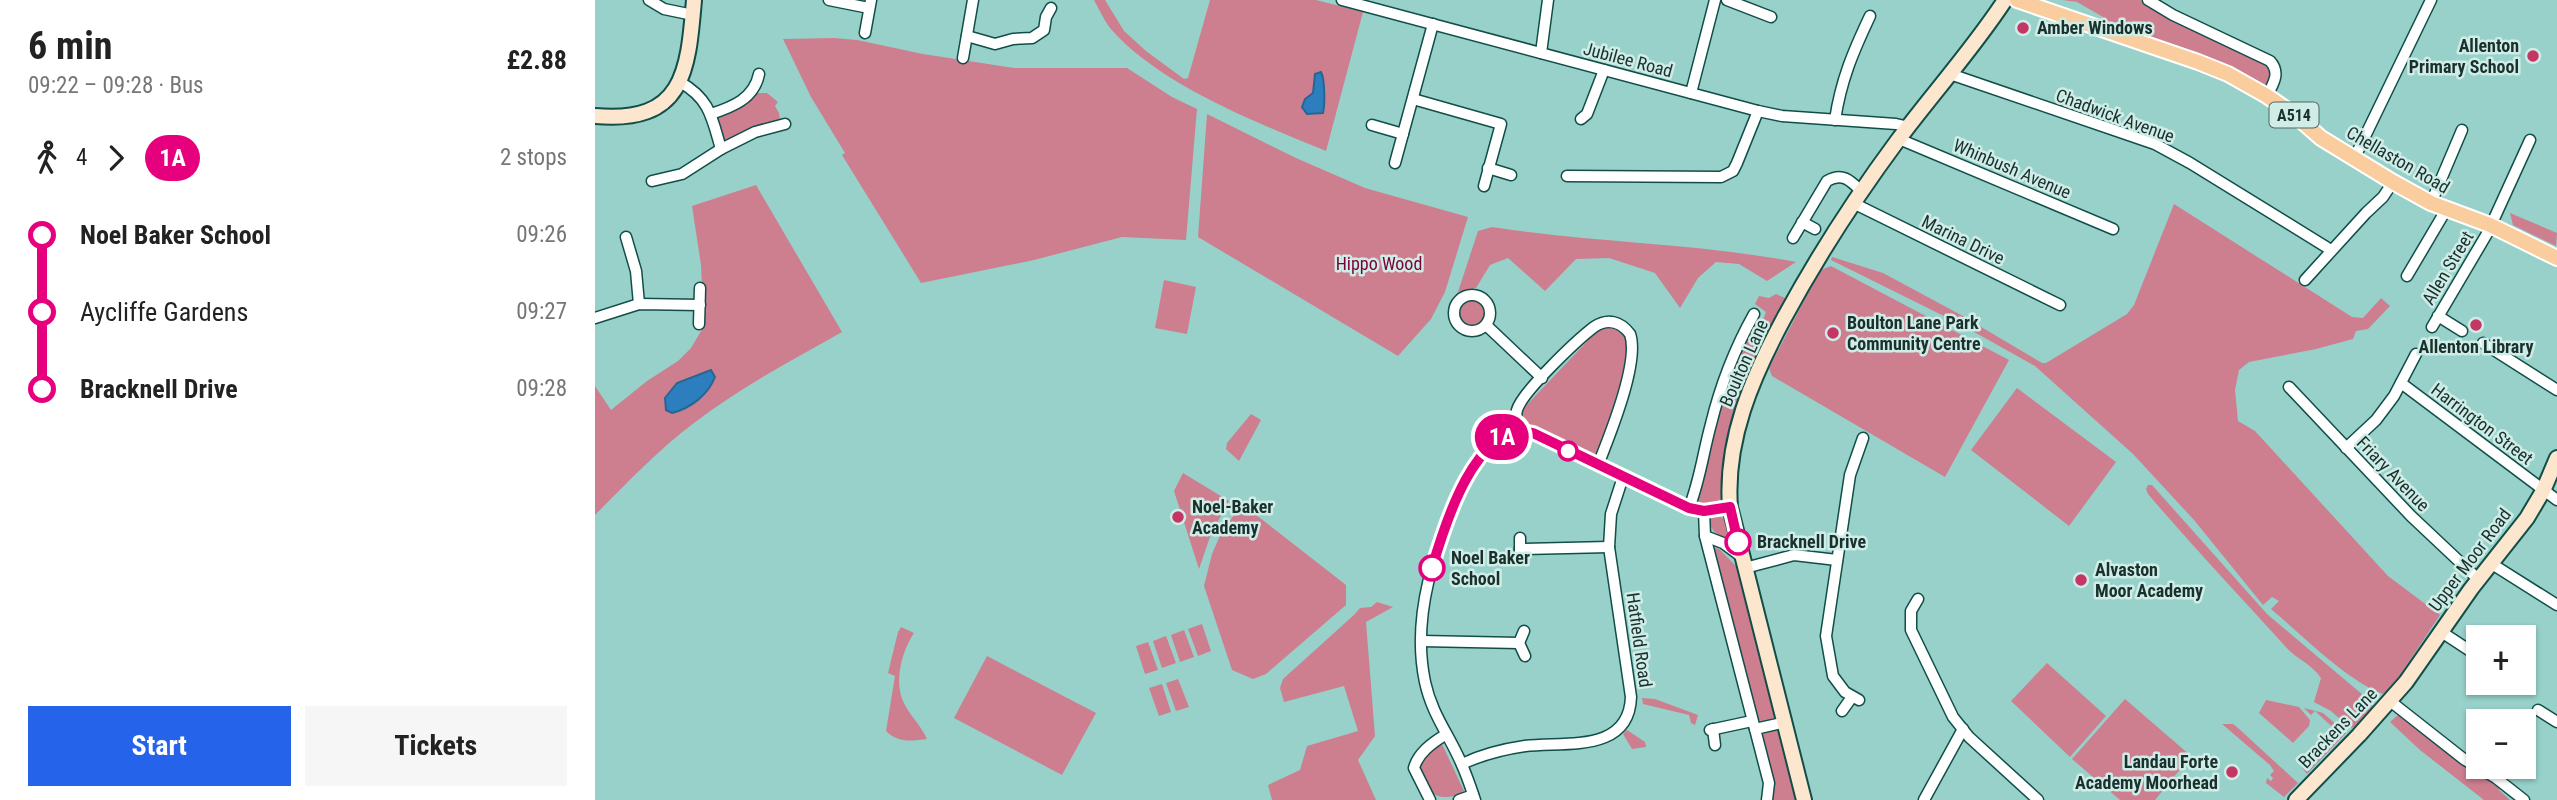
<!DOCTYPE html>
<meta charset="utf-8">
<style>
:root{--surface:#fff;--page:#f6f6f6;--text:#222;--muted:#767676;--accent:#2563eb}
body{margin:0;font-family:"Roboto Condensed",sans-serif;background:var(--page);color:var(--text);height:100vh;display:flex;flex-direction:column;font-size:26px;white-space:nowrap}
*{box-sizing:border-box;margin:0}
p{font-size:23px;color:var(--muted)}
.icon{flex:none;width:38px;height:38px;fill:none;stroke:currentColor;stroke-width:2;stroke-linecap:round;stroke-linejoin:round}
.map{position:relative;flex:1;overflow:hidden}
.details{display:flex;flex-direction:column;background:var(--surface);width:595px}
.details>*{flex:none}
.badge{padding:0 14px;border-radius:23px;font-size:24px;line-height:46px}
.controls{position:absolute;left:1871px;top:625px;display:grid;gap:14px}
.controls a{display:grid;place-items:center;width:70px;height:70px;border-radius:0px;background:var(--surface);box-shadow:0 2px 5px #0004;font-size:35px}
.map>.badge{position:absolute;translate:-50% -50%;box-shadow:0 0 0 4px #fff}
.legs{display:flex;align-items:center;gap:10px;height:77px;padding:0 28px;font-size:23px}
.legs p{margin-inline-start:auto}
.headline{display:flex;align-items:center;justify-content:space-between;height:119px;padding:0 28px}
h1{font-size:38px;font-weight:700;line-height:52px}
.primary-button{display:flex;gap:14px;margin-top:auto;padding:14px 28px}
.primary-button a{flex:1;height:80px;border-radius:0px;background:var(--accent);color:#fff;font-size:28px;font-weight:700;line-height:80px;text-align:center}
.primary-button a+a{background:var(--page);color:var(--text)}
ul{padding:0 28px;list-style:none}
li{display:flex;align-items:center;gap:24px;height:77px;font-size:26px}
li i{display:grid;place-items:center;width:10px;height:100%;margin:0 9px;background:currentColor}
li i::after{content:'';width:18px;height:18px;margin:-9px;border:5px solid;border-radius:50%;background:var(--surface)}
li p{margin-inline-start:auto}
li:first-child i{background:linear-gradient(#0000 50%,currentColor 0)}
li:last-child i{background:linear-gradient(currentColor 50%,#0000 0)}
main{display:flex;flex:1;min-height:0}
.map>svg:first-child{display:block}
</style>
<main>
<section class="details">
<div class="headline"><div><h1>6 min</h1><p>09:22 – 09:28 · Bus</p></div><b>£2.88</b></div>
<div class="legs"><svg class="icon" aria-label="walk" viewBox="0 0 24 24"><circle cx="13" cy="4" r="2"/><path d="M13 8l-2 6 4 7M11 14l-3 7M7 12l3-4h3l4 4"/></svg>4<svg class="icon" aria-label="forward" viewBox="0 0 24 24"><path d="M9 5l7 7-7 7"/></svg><b class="badge" style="background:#e6007e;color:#fff">1A</b><p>2 stops</p></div>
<ul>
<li><i style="color:#e6007e"></i><b>Noel Baker School</b><p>09:26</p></li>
<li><i style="color:#e6007e"></i><span>Aycliffe Gardens</span><p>09:27</p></li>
<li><i style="color:#e6007e"></i><b>Bracknell Drive</b><p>09:28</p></li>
</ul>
<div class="primary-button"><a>Start</a><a>Tickets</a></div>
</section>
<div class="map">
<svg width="1962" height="800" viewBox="0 0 1962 800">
<rect width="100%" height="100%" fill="#97d1ca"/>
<g fill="#cd7f90">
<path d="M499,0H510L529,31L551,51L589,79L593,78L615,0H721L768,12L731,151C663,123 564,85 515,28C509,20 504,9 499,0Z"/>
<polygon points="1468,0 1545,0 1560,10 1669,61 1677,69 1674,83 1667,86 1529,30 1509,21 1508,17 1482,2"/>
<polygon points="239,38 262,40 328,54 419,68 532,68 577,97 602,109 591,240 527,237 439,260 326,283 247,155 250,153 216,97 188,39"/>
<polygon points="160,93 172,93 183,102 180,106 184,113 185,119 180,123 132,141 129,140 122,118"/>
<polygon points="612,114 701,158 770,188 873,217 850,292 836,319 803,356 603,237"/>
<path d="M161,185L247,332C197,360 145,388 99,423C63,450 32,483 0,515V386L16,410L52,381L83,361L96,348L109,326L106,265L97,206Z"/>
<path d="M1579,204L1757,317L1768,318L1786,298L1795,306L1773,329L1761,331L1758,339L1721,349L1654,362L1644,370L1640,390L1643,421L1660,431L1793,576L1845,615L1795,690L1788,694C1752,681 1706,634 1676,609L1684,601L1677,597L1668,605L1599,520L1538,454L1440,366L1365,324L1236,260L1237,257L1288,273L1366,315L1447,363H1451L1532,314L1539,305Z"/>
<polygon points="1915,213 1962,233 1961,246 1918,225"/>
<path d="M897,227C998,243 1101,243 1201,262L1172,281L1144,264L1121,262L1103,278L1085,308L1060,273L1014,258L981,259L950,291L913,258L895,265L881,288L863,292L883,231Z"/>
<polygon points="1236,266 1414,360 1350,477 1177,376 1174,368 1225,270"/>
<polygon points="569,280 601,287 592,334 560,328"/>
<polygon points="1181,294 1190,298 1174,336 1128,498 1116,505 1105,505 1102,502 1115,437 1133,380 1157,325 1168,320 1171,312 1160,304 1164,296 1174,298"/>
<circle cx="877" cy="313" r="15"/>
<path d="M1011,326C1023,326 1032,333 1033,346C1035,371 1012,430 1002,454L994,455L928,426L925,423L926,411L1002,331Z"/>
<polygon points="1422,388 1521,462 1474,526 1376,450"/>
<polygon points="656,414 666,420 644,461 631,449 632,443"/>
<polygon points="588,473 634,501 616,534 604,569 579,491"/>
<path d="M1553,485H1557L1672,614L1775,701L1778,706L1760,727L1755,728L1736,711L1719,702L1726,678C1717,664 1700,658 1690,646C1644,595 1597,546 1553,494L1551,489Z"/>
<polygon points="647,504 751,585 751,605 671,674 658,679 637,670 609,586 617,554 626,533"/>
<path d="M1118,515L1129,518L1136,541C1125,537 1109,529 1118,515Z"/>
<polygon points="1119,547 1124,549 1144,569 1181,717 1168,722 1162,719"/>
<polygon points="782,602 798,607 771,622 780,736 763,760 781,800 677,800 673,785 705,770 712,746 763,731 749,686 689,702 685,688 688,679 760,614 765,608 776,607"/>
<polygon points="607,624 616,651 603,656 593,629"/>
<path d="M306,627L319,633C307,651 299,680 308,701C314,715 326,725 332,739C316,741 303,743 291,731L300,676L293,673L303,632Z"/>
<polygon points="589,630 599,657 585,662 576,635"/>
<polygon points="571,636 581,663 567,668 558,641"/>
<polygon points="553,642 563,670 550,674 541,646"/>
<polygon points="392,656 501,713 467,775 359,718"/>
<polygon points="1452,663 1511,716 1475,757 1416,701"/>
<polygon points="583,679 594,707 581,711 571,683"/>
<polygon points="567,684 576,712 564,716 554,688"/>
<polygon points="1047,698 1060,699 1103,715 1100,725 1096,723 1094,715 1048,704"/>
<polygon points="1530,699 1596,756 1560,800 1525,800 1477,759"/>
<polygon points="1671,700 1704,707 1715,720 1714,726 1698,743 1664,713"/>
<polygon points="1709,708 1728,713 1751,733 1712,774 1705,765 1707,759 1729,737 1740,740 1745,734 1720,711 1716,715"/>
<polygon points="1803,715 1807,715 1904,785 1904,790 1915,800 1889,800 1825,750 1795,722"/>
<polygon points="1627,724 1638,724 1643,728 1703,783 1689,797 1671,783 1672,778 1676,781 1678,778 1675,775 1679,771 1675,765"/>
<polygon points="1032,730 1050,742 1051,747 1037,749 1028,734"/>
<polygon points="1175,730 1184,731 1205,800 1175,800 1167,737 1168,734"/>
<path d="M843,744H847L869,791C864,795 860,796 853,797C832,798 831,783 824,766L825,760Z"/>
</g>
<g fill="#2c7ebe" stroke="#266792" stroke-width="2">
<path d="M726,72C730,79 730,105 728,113L712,114L707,107L710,99L718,93L720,74Z"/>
<path d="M116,370L120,377C113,395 96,408 77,413L71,410L70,398L82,383Z"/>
</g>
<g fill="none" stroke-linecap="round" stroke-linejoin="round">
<g stroke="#114e48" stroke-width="13">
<g id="street">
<polyline points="54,0 69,9 98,15"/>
<polyline points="234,0 274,8"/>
<polyline points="747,0 1163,111 1187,116 1301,124 1314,127"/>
<polyline points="1132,0 1176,17"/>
<path d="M1553,0L1578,15L1675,61C1686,73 1678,84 1672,96"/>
<polyline points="270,33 276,0"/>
<polyline points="372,36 400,44 418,39 437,38 449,30 451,17 456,8"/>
<polyline points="946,53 953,0"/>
<polyline points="368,58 378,0"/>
<polyline points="1355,74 1560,144 1595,163 1736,250"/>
<path d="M85,82C115,99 117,118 126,149L160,132L190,124"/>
<polyline points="1096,93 1120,0"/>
<polyline points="818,99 906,124 889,186"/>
<path d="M116,114C137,107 159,99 164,74"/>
<polyline points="986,119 992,114 1009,70"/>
<path d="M1240,120C1246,80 1258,52 1275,16"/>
<polyline points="777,125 808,134"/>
<polyline points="1304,139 1518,229"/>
<polyline points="1759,159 1836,0"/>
<polyline points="800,163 838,24"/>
<polyline points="893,168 916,175"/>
<polyline points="972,176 1126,177 1138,171 1142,163 1163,111"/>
<polyline points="57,181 87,174 126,149"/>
<polyline points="1258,203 1465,305"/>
<polyline points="1836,203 1867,130"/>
<polyline points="1207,222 1220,229"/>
<polyline points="31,237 41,271 44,304"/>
<path d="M1198,238L1232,181C1247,172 1255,180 1266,191"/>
<polyline points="1812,276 1851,210"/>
<polyline points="1710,280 1771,213 1788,197 1798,182"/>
<circle cx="877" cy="313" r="18"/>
<polyline points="1843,316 1867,331"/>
<polyline points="0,318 44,304 105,305"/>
<polyline points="104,324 105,288"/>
<polyline points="891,325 947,378"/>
<polyline points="1837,327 1893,232 1935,140"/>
<polyline points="1888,343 1962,390"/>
<polyline points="1806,383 1962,500"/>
<polyline points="1694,387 1816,516 1884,580"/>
<path d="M924,432C922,425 920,417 922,410C927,392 982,340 999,327C1013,318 1025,321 1035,334C1045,362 1014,437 1003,465"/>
<polyline points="1751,448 1781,420 1799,396 1821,354"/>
<path d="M1094,508C1105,480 1108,453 1116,424C1125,387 1140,348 1159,314"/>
<polyline points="1109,511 1110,536 1174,783 1172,800"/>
<polyline points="1110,536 1128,543 1147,557"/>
<polyline points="925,538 925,558"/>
<polyline points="925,549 1014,547"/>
<polyline points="1897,564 1962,605"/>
<polyline points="1150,568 1199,555 1242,560"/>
<polyline points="1323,599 1316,611 1316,630 1358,717 1374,737 1443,800"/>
<polyline points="929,631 924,643 930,656"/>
<polyline points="1845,631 1883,656"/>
<polyline points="827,641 924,643"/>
<polyline points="1264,700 1250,692 1238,676 1231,636 1255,475 1268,438"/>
<polyline points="1795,701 1870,760 1901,778 1929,800"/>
<polyline points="1943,710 1962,722"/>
<polyline points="1247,711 1257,697"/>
<polyline points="1118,729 1120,745"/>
<polyline points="1160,729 1191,722"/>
<polyline points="1115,730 1157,721"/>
<path d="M867,764C886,755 909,749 930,746C969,741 1034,754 1036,697L1014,547L1016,514L1028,477"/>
<path d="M835,800L819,768C823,753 837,743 850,735"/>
<polyline points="864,800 878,795"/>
<path d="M880,800C876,788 872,776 867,765C855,736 837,715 830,682C816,616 840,546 868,487C876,472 884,453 898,442C908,434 920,432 933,432L1094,508L1109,511L1135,507"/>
<polyline points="1329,800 1368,729"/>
</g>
</g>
<g stroke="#114e48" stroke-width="18">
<g id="secondary">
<path d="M0,116C89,124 93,72 99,0"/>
<path d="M1209,800L1135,507C1130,440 1157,378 1188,320C1222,257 1260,198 1303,140C1338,93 1378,49 1410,0"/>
<polyline points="1701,800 1764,735 1811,682 1876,589 1932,518 1948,491 1962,458"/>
</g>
</g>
<g stroke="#fff" stroke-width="18">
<polyline id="primary" points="1422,0 1603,62 1633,74 1672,96 1701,116 1726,138 1798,182 1836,203 1895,225 1962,258"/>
</g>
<use href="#street" stroke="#fff" stroke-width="10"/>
<use href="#secondary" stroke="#fce6ce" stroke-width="14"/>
<use href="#primary" stroke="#f9cd9e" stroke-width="14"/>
</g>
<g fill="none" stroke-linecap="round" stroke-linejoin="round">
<g stroke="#fff" stroke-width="16">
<path id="line-1" d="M837,568C849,527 881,419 938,433L1094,508L1109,511L1135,507L1143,542"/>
</g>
<use href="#line-1" stroke="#e6007e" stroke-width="10"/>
</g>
<g fill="#c43764" stroke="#cfece7" stroke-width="2.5">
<circle cx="1428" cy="28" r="7"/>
<circle cx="1938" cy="56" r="7"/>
<circle cx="1881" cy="325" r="7"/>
<circle cx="1238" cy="333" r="7"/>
<circle cx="583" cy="517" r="7"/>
<circle cx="1486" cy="580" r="7"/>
<circle cx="1637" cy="772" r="7"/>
</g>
<g fill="#fff" stroke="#e6007e" stroke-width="3.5">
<circle cx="973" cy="451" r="9"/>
<circle cx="1143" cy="542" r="12"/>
<circle cx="837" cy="568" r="12"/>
</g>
<g text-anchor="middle" stroke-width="5" stroke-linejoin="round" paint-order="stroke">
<rect fill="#cfece7" stroke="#506865" stroke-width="2" x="1674.5" y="102.5" width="49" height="25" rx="5"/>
<g font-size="16" font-weight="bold" fill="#19302d">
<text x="1699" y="121">A514</text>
</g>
<g font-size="18" font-weight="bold" fill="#19302d" stroke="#cfece7" text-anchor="start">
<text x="1442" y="34">Amber Windows</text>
<text x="1924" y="52" text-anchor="end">Allenton<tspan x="1924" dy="21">Primary School</tspan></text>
<text x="1252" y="329">Boulton Lane Park<tspan x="1252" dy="21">Community Centre</tspan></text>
<text x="1881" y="353" text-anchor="middle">Allenton Library</text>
<text x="597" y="513">Noel-Baker<tspan x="597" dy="21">Academy</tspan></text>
<text x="1500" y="576">Alvaston<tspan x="1500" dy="21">Moor Academy</tspan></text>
<text x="1623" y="768" text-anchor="end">Landau Forte<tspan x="1623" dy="21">Academy Moorhead</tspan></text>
</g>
<g font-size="18" fill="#19302d" stroke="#cfece7">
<text transform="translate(1033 60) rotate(15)" y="6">Jubilee Road</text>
<text transform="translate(1520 116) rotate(20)" y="6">Chadwick Avenue</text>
<text transform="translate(1803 160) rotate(30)" y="6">Chellaston Road</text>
<text transform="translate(1417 169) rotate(23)" y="6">Whinbush Avenue</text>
<text transform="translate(1368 240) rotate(26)" y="6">Marina Drive</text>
<text transform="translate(1853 268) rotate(-59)" y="6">Allen Street</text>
<text transform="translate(1149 363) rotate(-66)" y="6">Boulton Lane</text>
<text transform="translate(1887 424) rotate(37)" y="6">Harrington Street</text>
<text transform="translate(1798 474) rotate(46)" y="6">Friary Avenue</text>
<text transform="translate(1875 560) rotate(-53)" y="6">Upper Moor Road</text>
<text transform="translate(1044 640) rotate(82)" y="6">Hatfield Road</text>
<text transform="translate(1743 728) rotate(-46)" y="6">Brackens Lane</text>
</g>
<g font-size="18" fill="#7a0135" stroke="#cfece7">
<text x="784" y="270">Hippo Wood</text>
</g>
<g font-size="18" font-weight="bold" fill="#19302d" stroke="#cfece7" text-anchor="start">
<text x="1162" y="548">Bracknell Drive</text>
<text x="856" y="564">Noel Baker<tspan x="856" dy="21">School</tspan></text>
</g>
</g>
</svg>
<div class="controls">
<a>+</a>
<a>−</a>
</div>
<b class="badge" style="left:907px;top:437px;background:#e6007e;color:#fff">1A</b>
</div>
</main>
